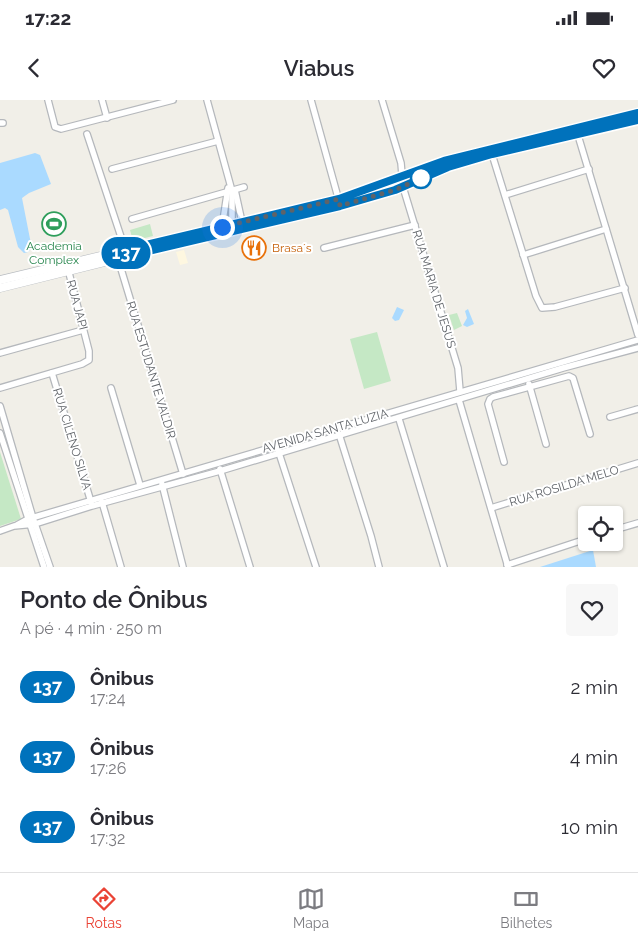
<!DOCTYPE html>
<html lang="pt">
<meta charset="utf-8">
<style>
:root{--surface:#fff;--page:#f7f7f7;--text:#2b2b33;--muted:#7c7c81;--line:#e1e1e2;--accent:#ea4335}
body{margin:0;font-family:Raleway,sans-serif;background:var(--page);color:var(--text);height:100vh;display:flex;flex-direction:column;font-size:19px;white-space:nowrap}
*{box-sizing:border-box;margin:0}
p{font-size:16px;color:var(--muted)}
.icon{flex:none;width:28px;height:28px;fill:none;stroke:currentColor;stroke-width:2;stroke-linecap:round;stroke-linejoin:round}
.map{position:relative;height:467px;overflow:hidden}
.details{display:flex;flex-direction:column;background:var(--surface);flex:1}
.details>*{flex:none}
.badge{padding:0 10px;border-radius:16px;font-size:18px;line-height:32px}
.controls{position:absolute;left:578px;top:406px;display:grid;gap:10px}
.controls a{display:grid;place-items:center;width:45px;height:45px;border-radius:5px;background:var(--surface);box-shadow:0 1px 4px #0004;font-size:25px}
.you{position:absolute;width:25px;height:25px;margin:-12px;border:4px solid #fff;border-radius:50%;background:#1a73e8;box-shadow:0 0 0 8px #1a73e833}
.map>.badge{position:absolute;translate:-50% -50%;box-shadow:0 0 0 2px #fff}
.round{display:grid;place-items:center;flex:none;width:52px;height:52px;border-radius:5px;background:var(--page)}
.head{display:flex;align-items:center;justify-content:space-between;height:85px;padding:0 20px}
h1{font-size:24px;font-weight:600;line-height:38px}
ul{padding:0;list-style:none}
li{display:flex;align-items:center;gap:15px;height:70px;padding:0 20px}
li div{flex:1}
li b{display:block;font-size:19px}
li em{font-style:normal}
li .badge{min-width:55px;font-weight:700;text-align:center}
.status{display:flex;justify-content:space-between;align-items:center;height:35px;padding:0 25px;background:var(--surface);direction:ltr}
.status svg{height:14px;fill:currentColor}
header{display:flex;justify-content:space-between;align-items:center;height:65px;padding:0 20px;background:var(--surface);font-size:22px;font-weight:600}
.dock{display:flex;justify-content:space-around;align-items:center;height:70px;border-top:1px solid var(--line);background:var(--surface);font-size:14px;color:var(--muted)}
.dock a{display:grid;justify-items:center;gap:2px}
.dock .active{color:var(--accent)}
.map>svg:first-child{display:block}
</style>
<div class="status"><b>17:22</b><svg viewBox="0 0 49 12"><path d="M0 12V9h3v3zM5 12V6h3v6zM10 12V3h3v9zM15 12V0h3v12zM26 1h20v11H26zM47 4h2v5h-2z"/></svg></div>
<header><svg class="icon" aria-label="back" viewBox="0 0 24 24"><path d="M15 5l-7 7 7 7"/></svg>Viabus<svg class="icon" aria-label="heart" viewBox="0 0 24 24"><path d="M12 20l-8-8c-3-5 5-10 8-4 3-6 11-1 8 4z"/></svg></header>
<div class="map">
<svg width="638" height="467" viewBox="0 0 638 467">
<rect width="100%" height="100%" fill="#f1efe8"/>
<polygon fill="#fef7e0" points="184,150 188,163 180,165 176,152"/>
<g fill="#c5e8c5">
<polygon points="150,124 153,136 133,141 130,130"/>
<polygon points="457,213 462,226 454,230 449,215"/>
<polygon points="377,232 391,281 364,289 350,239"/>
<polygon points="0,352 21,419 0,426"/>
</g>
<g fill="#aadaff">
<polygon points="35,53 40,55 51,84 29,93 22,98 31,144 31,149 28,152 24,153 18,147 8,110 5,108 0,110 0,63"/>
<polygon points="397,207 404,210 399,220 395,221 392,218"/>
<polygon points="468,209 474,224 467,227 463,225 467,218 465,211"/>
<polygon points="593,450 596,467 540,467"/>
</g>
<g fill="none" stroke-linecap="round" stroke-linejoin="round">
<g stroke="#b5b8bc" stroke-width="8">
<g id="street">
<polyline points="48,0 55,27 61,29 173,0"/>
<polyline points="102,0 107,18"/>
<polyline points="207,0 232,91 232,124"/>
<polyline points="311,0 339,101"/>
<polyline points="382,0 401,63 403,87 458,268 460,291"/>
<polyline points="0,23 3,23"/>
<polyline points="577,32 638,235"/>
<polyline points="87,34 126,152"/>
<polyline points="491,51 536,196 542,208 555,207 625,188"/>
<polyline points="112,69 218,41"/>
<polyline points="235,90 242,122"/>
<polyline points="505,95 589,69"/>
<polyline points="132,119 244,87"/>
<polyline points="222,127 228,88"/>
<polyline points="324,148 415,125"/>
<polyline points="523,155 606,129"/>
<polyline points="118,159 183,374"/>
<polyline points="0,253 83,230"/>
<polyline points="52,273 91,402"/>
<polyline points="529,284 546,344"/>
<polyline points="0,288 82,264 89,260 89,251 68,169"/>
<polyline points="111,288 140,385"/>
<polyline points="459,300 508,467"/>
<polyline points="0,306 33,418 50,467"/>
<polyline points="610,317 638,309"/>
<polyline points="399,319 444,467"/>
<polyline points="0,333 44,467"/>
<polyline points="339,334 371,436 379,467"/>
<polyline points="278,350 316,467"/>
<polyline points="504,362 488,304 490,299 493,297 569,276 573,278 590,334"/>
<polyline points="220,369 250,467"/>
<polyline points="162,384 183,467"/>
<polyline points="102,402 121,467"/>
<polyline points="491,408 638,363"/>
<polyline points="17,425 28,419 638,240"/>
<polyline points="614,430 638,423"/>
<polyline points="0,431 14,426 35,424 92,406 220,371 563,268 638,248"/>
<polyline points="507,465 586,439"/>
</g>
</g>
<g stroke="#b6babf" stroke-width="9">
<g id="secondary">
<polyline points="0,180 339,99 444,61 491,49 638,13"/>
<polyline points="0,188 185,142 340,106 395,90 448,67 492,54 638,20"/>
</g>
</g>
<use href="#street" stroke="#fff" stroke-width="5.5"/>
<use href="#secondary" stroke="#fff" stroke-width="8"/>
</g>
<g fill="none" stroke-linecap="round" stroke-linejoin="round">
<g stroke="#fff" stroke-width="11">
<polyline id="line" points="638,13 444,61 339,99 125,150 127,156 340,106 395,90 448,67 492,54 638,20"/>
</g>
<use href="#line" stroke="#0072bc" stroke-width="8"/>
<polyline stroke="#5f6368" stroke-width="5" stroke-dasharray="0 9" points="222,127 339,99 340,106 395,90 421,78"/>
</g>
<defs>
<g id="stadium-ring" transform="scale(1.25)"><circle r="9.5" fill="#fff" stroke="#2e9e5b" stroke-width="1.5"/><path d="M0-5a6.5 5 0 1 0 0 10a6.5 5 0 1 0 0-10ZM-3.5-1.8h7v3.6h-7Z" fill="#2e9e5b"/></g>
<g id="restaurant-ring" transform="scale(1.25)"><circle r="9.5" fill="#fff" stroke="#e8710a" stroke-width="1.5"/><path d="M-5-6h1v4h1v-4h1v4h1v-4h1v5L-1.5 .5V6h-2V.5L-5-1ZM5-6V6H3V1.5H1.5Q1.5-4 5-6Z" fill="#e8710a"/></g>
</defs>
<g fill-rule="evenodd">
<use href="#stadium-ring" x="54" y="124"/>
<use href="#restaurant-ring" x="254" y="148"/>
</g>
<circle fill="#fff" stroke="#0072bc" stroke-width="2.5" cx="421" cy="78" r="10"/>
<g text-anchor="middle" stroke-width="4" stroke-linejoin="round" paint-order="stroke">
<g font-size="12" fill="#27864d" stroke="#fff">
<text x="54" y="150">Academia<tspan x="54" dy="14">Complex</tspan></text>
</g>
<g font-size="12" fill="#c56008" stroke="#fff" text-anchor="start">
<text x="272" y="152">Brasa´s</text>
</g>
<g font-size="12" fill="#5f6368" stroke="#fff">
<text transform="translate(434 189) rotate(73)" y="4">RUA MARIA DE JESUS</text>
<text transform="translate(77 205) rotate(75)" y="4">RUA JAPI</text>
<text transform="translate(151 270) rotate(73)" y="4">RUA ESTUDANTE VALDIR</text>
<text transform="translate(325 331) rotate(-16)" y="4">AVENIDA SANTA LUZIA</text>
<text transform="translate(72 339) rotate(73)" y="4">RUA CILENO SILVA</text>
<text transform="translate(564 386) rotate(-17)" y="4">RUA ROSILDA MELO</text>
</g>
</g>
</svg>
<div class="controls">
<a><svg class="icon" aria-label="locate" viewBox="0 0 24 24"><circle cx="12" cy="12" r="6"/><path d="M12 2v4M12 18v4M2 12h4M18 12h4"/></svg></a>
</div>
<div class="you" style="left:222px;top:127px"></div>
<b class="badge" style="left:126px;top:153px;background:#0072bc;color:#fff">137</b>
</div>
<section class="details">
<div class="head"><div><h1>Ponto de Ônibus</h1><p>A pé · 4 min · 250 m</p></div><a class="round"><svg class="icon" aria-label="heart" viewBox="0 0 24 24"><path d="M12 20l-8-8c-3-5 5-10 8-4 3-6 11-1 8 4z"/></svg></a></div>
<ul>
<li><span class="badge" style="background:#0072bc;color:#fff">137</span><div><b>Ônibus</b><p>17:24</p></div><em>2 min</em></li>
<li><span class="badge" style="background:#0072bc;color:#fff">137</span><div><b>Ônibus</b><p>17:26</p></div><em>4 min</em></li>
<li><span class="badge" style="background:#0072bc;color:#fff">137</span><div><b>Ônibus</b><p>17:32</p></div><em>10 min</em></li>
</ul>
</section>
<nav class="dock">
<a class="active"><svg class="icon" aria-label="directions" viewBox="0 0 24 24"><path d="M12 3l9 9-9 9-9-9zM9 14v-3h6M13 9l2 2-2 2"/></svg>Rotas</a>
<a><svg class="icon" aria-label="map" viewBox="0 0 24 24"><path d="M3 6l6-2 6 2 6-2v14l-6 2-6-2-6 2zM9 4v14M15 6v14"/></svg>Mapa</a>
<a><svg class="icon" aria-label="tickets" viewBox="0 0 24 24"><path d="M3 7h18v10H3zM15 7v10"/></svg>Bilhetes</a>
</nav>
